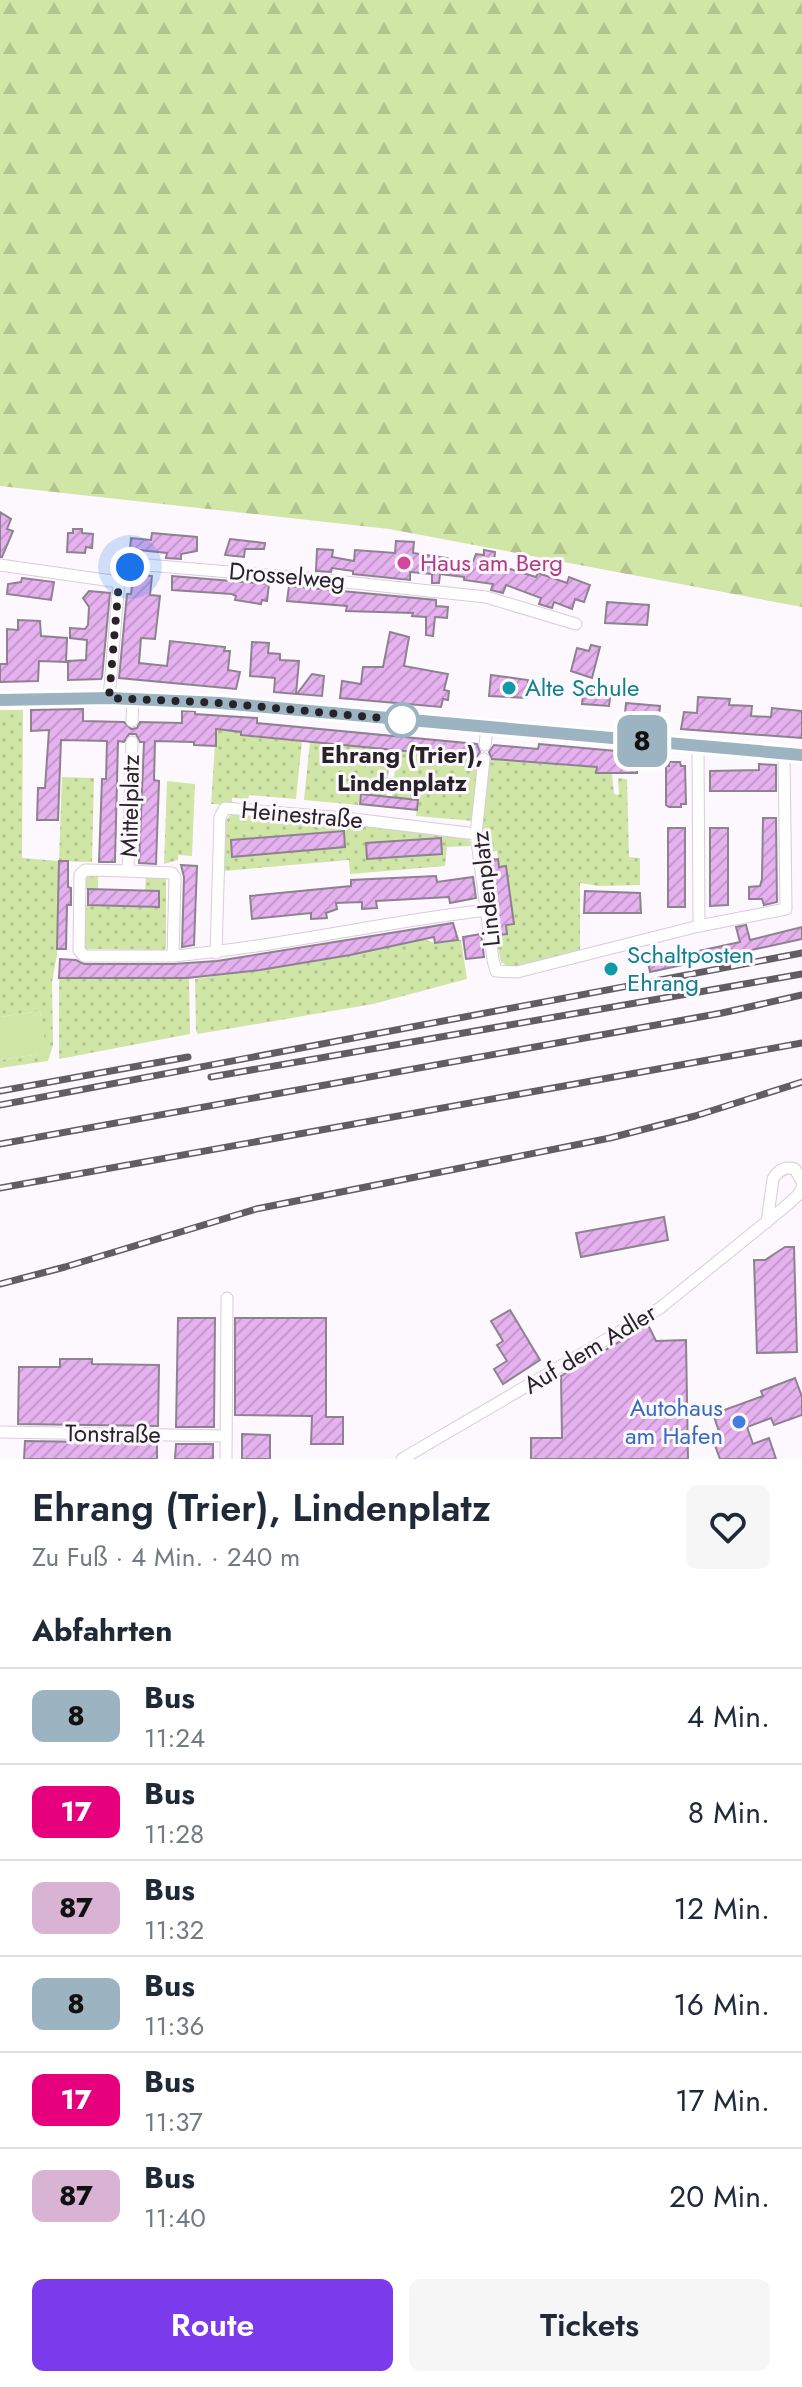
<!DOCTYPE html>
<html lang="de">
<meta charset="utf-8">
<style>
:root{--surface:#fff;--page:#f6f6f7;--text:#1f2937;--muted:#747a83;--line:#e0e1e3;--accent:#7c3aed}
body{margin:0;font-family:Jost,sans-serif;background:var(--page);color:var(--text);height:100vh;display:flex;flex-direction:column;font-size:30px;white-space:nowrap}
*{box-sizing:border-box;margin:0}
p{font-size:26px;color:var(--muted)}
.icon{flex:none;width:44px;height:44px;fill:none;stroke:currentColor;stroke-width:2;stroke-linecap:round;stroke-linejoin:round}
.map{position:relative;height:1459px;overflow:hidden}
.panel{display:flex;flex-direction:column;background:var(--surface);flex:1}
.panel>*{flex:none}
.badge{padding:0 16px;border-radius:12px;font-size:28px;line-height:52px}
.you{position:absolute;width:40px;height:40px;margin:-20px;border:6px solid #fff;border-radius:50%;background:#1a73e8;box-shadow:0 0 0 12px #1a73e833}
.map>.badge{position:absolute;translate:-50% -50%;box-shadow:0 0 0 4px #fff}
h2{padding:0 32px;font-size:30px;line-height:72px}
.round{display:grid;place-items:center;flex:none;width:84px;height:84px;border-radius:12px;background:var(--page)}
.summary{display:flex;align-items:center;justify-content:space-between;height:136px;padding:0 32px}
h1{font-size:38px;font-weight:600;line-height:60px}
.button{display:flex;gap:16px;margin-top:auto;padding:16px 32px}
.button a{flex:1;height:92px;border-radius:12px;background:var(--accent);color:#fff;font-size:32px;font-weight:600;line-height:92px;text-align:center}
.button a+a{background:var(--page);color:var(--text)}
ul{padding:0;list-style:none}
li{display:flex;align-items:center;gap:24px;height:96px;padding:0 32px;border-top:2px solid var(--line)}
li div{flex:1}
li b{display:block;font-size:30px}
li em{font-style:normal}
li .badge{min-width:88px;font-weight:700;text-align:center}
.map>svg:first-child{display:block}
</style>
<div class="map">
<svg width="802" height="1459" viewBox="0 0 802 1459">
<defs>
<pattern id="green-dots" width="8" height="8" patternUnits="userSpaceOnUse" patternTransform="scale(2)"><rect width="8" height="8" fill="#cfe6a6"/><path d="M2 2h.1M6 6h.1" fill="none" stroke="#b2c58f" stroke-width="1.8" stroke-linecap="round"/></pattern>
<pattern id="forest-firs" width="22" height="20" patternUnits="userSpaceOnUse" patternTransform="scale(2)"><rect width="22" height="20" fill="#cfe6a6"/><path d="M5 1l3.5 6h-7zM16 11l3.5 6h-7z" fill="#b2c58f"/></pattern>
<pattern id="building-hatch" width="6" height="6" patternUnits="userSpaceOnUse" patternTransform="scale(2)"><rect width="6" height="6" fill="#e5b1ef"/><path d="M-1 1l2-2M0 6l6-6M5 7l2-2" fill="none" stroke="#c498cd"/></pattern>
</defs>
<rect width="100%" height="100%" fill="#fdf8fe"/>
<g fill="url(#green-dots)">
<polygon points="0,710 23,710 22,858 59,861 62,777 94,778 92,862 59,861 57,955 52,982 53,1045 48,1061 0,1068 0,1060 46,1053 40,1011 0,1017"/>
<polygon points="216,729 241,732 241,736 302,741 296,799 249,795 248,799 232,798 232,805 211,804"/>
<polygon points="310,741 391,750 386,797 361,795 358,805 304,800"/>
<polygon points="397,750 480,758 474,821 416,816 417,800 392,798"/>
<polygon points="488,759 546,764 547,759 564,764 564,766 597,767 597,773 612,774 614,794 619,795 618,778 627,779 629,857 640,858 640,885 599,886 580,883 580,952 510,968 501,962 495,935 507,934 506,925 514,924 509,891 500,876 507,875 506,867 499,867 497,851 483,852 481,828"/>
<polygon points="167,781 195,784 192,856 178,855 178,860 164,864"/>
<polygon points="232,813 467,835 472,846 447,847 445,866 350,874 349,860 224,871 225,822"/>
<polygon points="88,874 98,874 98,889 84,889 84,905 158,907 159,891 145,891 146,876 166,878 166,947 164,950 84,949 83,880"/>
<polygon points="423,939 435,943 461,940 467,979 373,1004 198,1034 196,1031 195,979 350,955"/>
<polygon points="59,978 189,978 190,1034 59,1059"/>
</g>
<polygon fill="url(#forest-firs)" points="0,0 802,0 802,607 389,529 0,486"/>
<polygon fill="#cfe6a6" points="40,1011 47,1053 0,1060 0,1017"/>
<g fill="url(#building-hatch)" stroke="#8e8291" stroke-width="2">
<polygon points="0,512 11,519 7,529 13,531 2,557 0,557"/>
<polygon points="73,529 82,529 82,533 93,534 92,548 86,547 85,553 67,552 68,533 73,533"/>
<polygon points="152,533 197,537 197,551 181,554 181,559 166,558 167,553 130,549 131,538 151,540"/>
<polygon points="230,539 265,543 264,549 245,549 244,557 225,555"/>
<polygon points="396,541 414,542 413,553 473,562 476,554 484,555 484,550 495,552 494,564 536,577 538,573 567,583 569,577 590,585 584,602 575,599 572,609 554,602 552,608 539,604 541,598 506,585 503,593 491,590 493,584 464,580 464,577 440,574 439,583 432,583 432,574 410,572 410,580 353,574 353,571 332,568 331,572 316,571 317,549 333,550 332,557 354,561 355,550 395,553"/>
<polygon points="136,574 152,576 150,595 160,596 155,639 141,638 139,663 167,666 170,641 225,647 224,651 230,651 228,670 240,672 236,689 119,678 127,594 131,594 133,577"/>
<polygon points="172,576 269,584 267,601 262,600 261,604 235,600 236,596 232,594 172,590"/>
<polygon points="22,578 54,582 51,600 7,594 8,584 21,582"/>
<polygon points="289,586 436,600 436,606 448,607 447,618 435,617 433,636 426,635 426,617 412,616 413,613 346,611 347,606 287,601"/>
<polygon points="89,591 110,593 102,677 101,679 68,680 68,661 86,660 87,640 70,638 70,628 85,629 88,625 89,607 83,598"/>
<polygon points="607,602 649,605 647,625 605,623"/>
<polygon points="18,620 40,621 41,636 67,638 66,662 39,661 38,681 0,682 0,664 7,664 7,629 18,630"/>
<polygon points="390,632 409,637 404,666 448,674 444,690 449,691 448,700 443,699 441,707 340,698 342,681 361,684 363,667 383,667"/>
<polygon points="252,642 269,643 268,653 280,654 280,660 299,661 296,694 274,692 275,678 250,676"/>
<polygon points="591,645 600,647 592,678 571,671 577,648 589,651"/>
<polygon points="312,674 324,676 322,696 297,694"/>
<polygon points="491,675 528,680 527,698 489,696"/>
<polygon points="591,688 611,690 609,706 582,704 583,695 591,695"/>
<polygon points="698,697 730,699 729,705 752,706 751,716 771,717 772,708 802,711 802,738 681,729 684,712 697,713"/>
<polygon points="626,703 660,706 658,727 624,724"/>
<polygon points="83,709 83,721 124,722 131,729 137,728 140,722 182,723 182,711 195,711 195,714 257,718 257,723 477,744 480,752 476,758 241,735 241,732 216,729 216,746 194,745 194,742 155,741 154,780 159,781 156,864 139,863 144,742 140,742 136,734 129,734 124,742 118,741 115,862 99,862 102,779 106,779 107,741 61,740 58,820 37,820 38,788 45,788 49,730 31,731 31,710"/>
<polygon points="539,744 638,753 637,773 596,773 597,767 492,759 489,752 494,745 538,749"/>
<polygon points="669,762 680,762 681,766 685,766 686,804 681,804 681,807 669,807 666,805 666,766 669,766"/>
<polygon points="759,764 776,765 776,791 710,791 710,771 759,770"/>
<polygon points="361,794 418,800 417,810 360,804"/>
<polygon points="763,818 776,818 777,902 764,905 762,899 749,899 749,887 760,886 762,879"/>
<rect x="668" y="828" width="17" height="79"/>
<polygon points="710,828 728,828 728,905 710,906"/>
<polygon points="344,831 345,847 232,857 231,840"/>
<polygon points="441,838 442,854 367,859 366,843"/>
<polygon points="498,859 499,867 506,866 514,924 506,925 507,934 498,935 488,860"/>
<polygon points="59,861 68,861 68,887 71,888 71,905 67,905 66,949 57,949"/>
<polygon points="181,865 197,866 194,945 182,947 184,877"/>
<polygon points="436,876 437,882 473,877 476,898 450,903 449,897 376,901 377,908 362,909 362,902 336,903 337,909 326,913 327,918 311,919 311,913 252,919 250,896 351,886 351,880"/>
<polygon points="88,889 159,891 159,907 88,905"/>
<polygon points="585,891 640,893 641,913 584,913"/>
<polygon points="453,923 458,940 435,943 434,937 350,955 260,970 187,978 59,978 60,959 76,960 84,964 173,964 217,961"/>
<polygon points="746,925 750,940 802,927 802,939 650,972 648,962 740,942 736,927"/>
<polygon points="481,934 484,957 466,959 463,937"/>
<polygon points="664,1217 668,1240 581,1257 576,1233"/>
<polygon points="785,1247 794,1247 797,1352 757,1353 754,1260 765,1260"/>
<polygon points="510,1310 540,1360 503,1384 494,1369 507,1361 497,1345 503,1341 491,1321"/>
<polygon points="178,1318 215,1318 214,1427 176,1427"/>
<polygon points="235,1318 326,1318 326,1417 343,1417 343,1444 311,1444 312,1416 235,1415"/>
<polygon points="648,1325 656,1341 686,1340 688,1459 531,1459 531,1438 562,1438 561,1376"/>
<polygon points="60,1359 92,1359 92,1364 159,1365 158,1426 18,1424 19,1367 60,1367"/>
<polygon points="795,1378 802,1397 802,1415 774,1425 771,1418 747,1427 753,1444 769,1438 776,1459 720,1459 713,1440 721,1437 713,1414 763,1396 761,1391"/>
<polygon points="242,1434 270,1435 270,1459 242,1459"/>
<polygon points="25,1441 157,1443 157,1459 24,1459"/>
<polygon points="176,1444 213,1444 213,1459 175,1459"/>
</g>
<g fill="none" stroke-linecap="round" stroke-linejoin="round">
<g stroke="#d9cbdc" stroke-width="13">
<g id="minor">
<polyline points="0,565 119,582"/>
<polyline points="109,698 119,582 123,574 135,564 336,581 486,597 576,624"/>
<polyline points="0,700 109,698 221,703 802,755"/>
<polyline points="132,721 133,698"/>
<polyline points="485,745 487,728"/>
<polyline points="698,745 699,926"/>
<polyline points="484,759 476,834 493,960 496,971 517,972 699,926 786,909 784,753"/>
<polyline points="128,871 85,870 80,875 79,950 84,956 173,956 175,877 172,873 128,871 132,742"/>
<polyline points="216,953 220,817 225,808 345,818 476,834"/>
<path d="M173,956C278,947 381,922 487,910"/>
<path d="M767,1222L773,1179C778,1170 785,1166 795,1169L802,1182"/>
<polyline points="0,1432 226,1436"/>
<polyline points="226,1459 227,1298"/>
<polyline points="402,1459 660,1308 786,1206 798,1195 802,1188"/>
</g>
</g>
<use href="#minor" stroke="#fff" stroke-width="11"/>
<g stroke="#625d63" stroke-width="7">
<g id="rail">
<polyline points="211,1077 802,974"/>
<polyline points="0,1091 188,1057"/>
<polyline points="0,1105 802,953"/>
<polyline points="0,1144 722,1013 802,995"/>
<polyline points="0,1188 802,1043"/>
<polyline points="0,1284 65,1267 256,1209 610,1138 695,1116 802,1082"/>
</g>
</g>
<use href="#rail" stroke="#fdf8fe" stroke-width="4" stroke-dasharray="12" stroke-linecap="butt"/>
</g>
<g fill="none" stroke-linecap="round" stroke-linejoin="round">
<g stroke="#fff" stroke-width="18">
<polyline id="line" points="0,700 109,698 221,703 802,755"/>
</g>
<use href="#line" stroke="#9cb3c2" stroke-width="12"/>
<polyline stroke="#282329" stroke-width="8" stroke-dasharray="0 14.4" points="130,567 119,582 109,698 221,703 402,720"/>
</g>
<circle fill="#d1479c" stroke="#fdf8fe" stroke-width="3" cx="404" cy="563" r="8"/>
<g fill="#0f9aa8" stroke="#fdf8fe" stroke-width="3">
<circle cx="509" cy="688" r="8"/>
<circle cx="611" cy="969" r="8"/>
</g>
<circle fill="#fff" stroke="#9cb3c2" stroke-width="4" cx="402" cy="720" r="16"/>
<circle fill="#3f7fe0" stroke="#fdf8fe" stroke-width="3" cx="739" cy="1422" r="8"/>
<g text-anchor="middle" stroke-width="6" stroke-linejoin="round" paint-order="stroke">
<g font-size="24" fill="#b23c85" stroke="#fdf8fe" text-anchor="start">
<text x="420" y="571">Haus am Berg</text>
</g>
<g font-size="24" fill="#282329" stroke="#fdf8fe">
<text transform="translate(287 576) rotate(5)" y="8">Drosselweg</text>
<text transform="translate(130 806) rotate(-89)" y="8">Mittelplatz</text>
<text transform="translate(302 815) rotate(5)" y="8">Heinestraße</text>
<text transform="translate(486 889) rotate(-96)" y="8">Lindenplatz</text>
<text transform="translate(590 1349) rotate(-31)" y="8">Auf dem Adler</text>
<text transform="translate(113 1434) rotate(1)" y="8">Tonstraße</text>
</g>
<g font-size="24" fill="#0d838f" stroke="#fdf8fe" text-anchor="start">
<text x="525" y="696">Alte Schule</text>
<text x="627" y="963">Schaltposten<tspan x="627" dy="28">Ehrang</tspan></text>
</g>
<g font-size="24" font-weight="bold" fill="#282329" stroke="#fdf8fe">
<text x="402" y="763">Ehrang (Trier),<tspan x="402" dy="28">Lindenplatz</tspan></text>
</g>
<g font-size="24" fill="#366cbe" stroke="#fdf8fe" text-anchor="end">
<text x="723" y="1416">Autohaus<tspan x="723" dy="28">am Hafen</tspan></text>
</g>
</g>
</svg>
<div class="you" style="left:130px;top:567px"></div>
<b class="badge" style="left:642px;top:741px;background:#9cb3c2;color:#111">8</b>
</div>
<section class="panel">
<div class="summary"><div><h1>Ehrang (Trier), Lindenplatz</h1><p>Zu Fuß · 4 Min. · 240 m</p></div><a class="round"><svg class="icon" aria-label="heart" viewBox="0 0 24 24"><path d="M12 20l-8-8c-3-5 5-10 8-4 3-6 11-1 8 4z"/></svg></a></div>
<h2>Abfahrten</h2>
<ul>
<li><span class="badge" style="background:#9cb3c2;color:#111">8</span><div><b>Bus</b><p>11:24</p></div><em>4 Min.</em></li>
<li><span class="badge" style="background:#e6007e;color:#fff">17</span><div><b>Bus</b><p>11:28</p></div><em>8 Min.</em></li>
<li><span class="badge" style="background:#d9b3d4;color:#111">87</span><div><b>Bus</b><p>11:32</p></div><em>12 Min.</em></li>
<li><span class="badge" style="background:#9cb3c2;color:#111">8</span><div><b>Bus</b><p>11:36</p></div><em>16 Min.</em></li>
<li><span class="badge" style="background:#e6007e;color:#fff">17</span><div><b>Bus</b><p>11:37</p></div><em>17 Min.</em></li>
<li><span class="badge" style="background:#d9b3d4;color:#111">87</span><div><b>Bus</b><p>11:40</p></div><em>20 Min.</em></li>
</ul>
<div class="button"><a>Route</a><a>Tickets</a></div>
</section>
